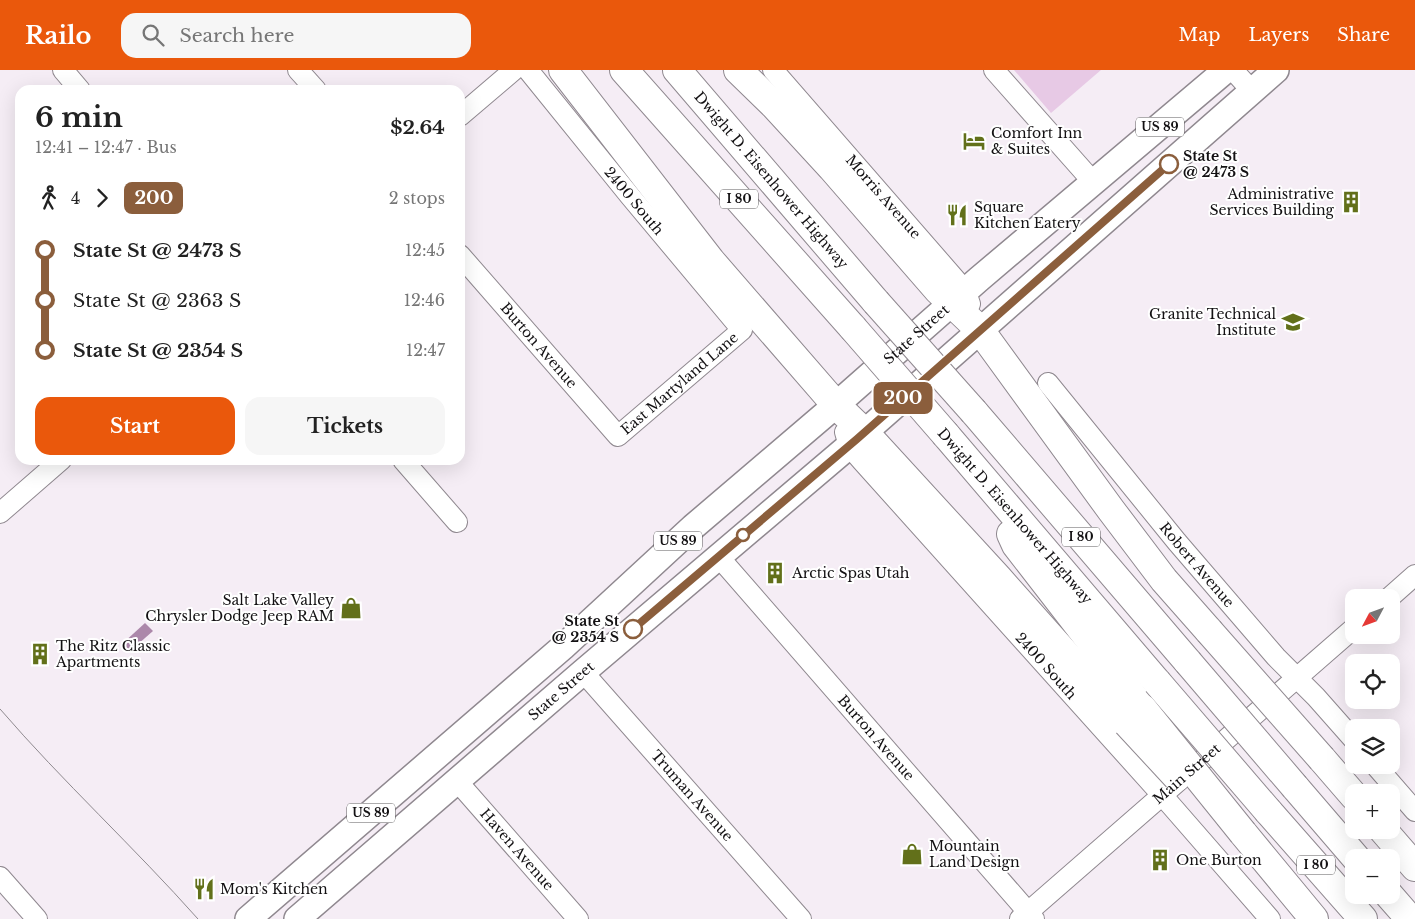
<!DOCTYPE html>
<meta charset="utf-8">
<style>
:root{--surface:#fff;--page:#f6f6f6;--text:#222;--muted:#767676;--accent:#ea580c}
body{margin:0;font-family:"Libre Baskerville",serif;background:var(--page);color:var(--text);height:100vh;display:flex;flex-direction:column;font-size:19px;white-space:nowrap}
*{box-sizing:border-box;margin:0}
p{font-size:16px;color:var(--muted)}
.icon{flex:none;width:28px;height:28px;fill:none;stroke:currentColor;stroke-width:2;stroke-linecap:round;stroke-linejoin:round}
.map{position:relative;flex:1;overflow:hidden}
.sheet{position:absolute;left:15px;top:15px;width:450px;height:380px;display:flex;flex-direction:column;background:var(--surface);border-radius:15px;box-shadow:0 5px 20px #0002}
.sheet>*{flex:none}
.badge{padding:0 10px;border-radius:8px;font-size:18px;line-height:32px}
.needle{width:32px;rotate:229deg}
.buttons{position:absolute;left:1345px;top:519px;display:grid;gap:10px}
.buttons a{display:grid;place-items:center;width:55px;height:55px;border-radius:10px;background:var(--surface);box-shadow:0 5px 20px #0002;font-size:25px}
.map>.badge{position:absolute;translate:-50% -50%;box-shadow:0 0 0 2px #fff}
.legs{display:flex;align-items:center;gap:8px;height:55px;padding:0 20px;font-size:16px}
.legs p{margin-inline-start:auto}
.overview{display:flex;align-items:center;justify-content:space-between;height:85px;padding:0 20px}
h1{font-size:28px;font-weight:700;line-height:38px}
.button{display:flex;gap:10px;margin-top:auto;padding:10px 20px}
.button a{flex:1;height:58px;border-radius:15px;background:var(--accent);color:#fff;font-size:20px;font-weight:700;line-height:58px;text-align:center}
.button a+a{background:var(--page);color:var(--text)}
ul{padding:0 20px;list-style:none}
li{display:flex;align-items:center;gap:18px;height:50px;font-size:19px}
li i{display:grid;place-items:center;width:8px;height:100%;margin:0 6px;background:currentColor}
li i::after{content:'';width:12px;height:12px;margin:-6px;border:4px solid;border-radius:50%;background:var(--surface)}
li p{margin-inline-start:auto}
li:first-child i{background:linear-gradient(#0000 50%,currentColor 0)}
li:last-child i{background:linear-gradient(currentColor 50%,#0000 0)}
header{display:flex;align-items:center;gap:30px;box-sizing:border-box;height:70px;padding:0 25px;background:var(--accent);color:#fff}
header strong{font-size:24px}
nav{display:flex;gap:28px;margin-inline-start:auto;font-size:18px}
.search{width:350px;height:45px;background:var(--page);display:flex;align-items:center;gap:12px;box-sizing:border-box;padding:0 18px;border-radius:15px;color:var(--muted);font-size:19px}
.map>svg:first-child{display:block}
</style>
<header>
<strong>Railo</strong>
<div class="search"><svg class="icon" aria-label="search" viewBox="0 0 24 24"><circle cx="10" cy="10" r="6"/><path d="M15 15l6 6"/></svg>Search here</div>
<nav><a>Map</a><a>Layers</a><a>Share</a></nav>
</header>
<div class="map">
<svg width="1415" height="849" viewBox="0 0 1415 849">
<rect width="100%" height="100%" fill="#f5edf5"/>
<polygon fill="#e7c9e5" points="1014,0 1101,0 1051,43"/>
<polygon fill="#ac88aa" points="145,553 153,561 129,582 122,574"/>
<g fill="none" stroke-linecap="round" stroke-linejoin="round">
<g stroke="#8f888f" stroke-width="22">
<g id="minor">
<polyline points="63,0 80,20"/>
<polyline points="298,0 316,20"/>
<path id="s1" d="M773,0L955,209L966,222L970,234"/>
<polyline points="994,0 1094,113"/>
<polyline points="1233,0 1252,21"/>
<polyline points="460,46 514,0"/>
<path id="s2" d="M460,185L618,366L742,260L630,126L528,0"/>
<path id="s3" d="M1048,313L1177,472L1276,587L1316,627L1354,670"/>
<path id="s4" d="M845,362L849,376L862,391L1162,725L1270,849"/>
<polyline points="403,390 457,452"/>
<polyline points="0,443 61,390"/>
<path id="s5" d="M718,486L1034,849"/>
<polyline points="1389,528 1415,505"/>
<path id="s6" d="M583,602L801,849"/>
<polyline points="1375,695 1415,741"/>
<path id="s7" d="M457,711L578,849"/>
<polyline points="0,807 37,849"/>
<path id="s8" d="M1020,849L1354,558"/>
</g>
</g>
<g stroke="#8f888f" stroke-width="28">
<g id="major">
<path id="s9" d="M248,849L563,577L693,457L836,335L979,209L1226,0"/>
<path id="s10" d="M297,849L583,602L849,376L1276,0"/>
</g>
</g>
<g stroke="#8f888f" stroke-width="30">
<g id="highway">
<polyline points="563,0 711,191 836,335 864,362 998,508 1127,653"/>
<polyline points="624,0 853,258"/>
<path id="s11" d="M677,0L876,232"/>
<polyline points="738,0 775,36 832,98 938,220 980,260 1111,440 1164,510 1209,561"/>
<polyline points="974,342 1188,592"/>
<polyline points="946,365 1157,612"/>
<polyline points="1011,464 1016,475 1143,639"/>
<polyline points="1322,689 1354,726"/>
<polyline points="1295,717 1356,788"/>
<polyline points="1268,741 1363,849"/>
<polyline points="1383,760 1415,797"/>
<polyline points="1243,763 1314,849"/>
<polyline points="1389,825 1410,849"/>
</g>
</g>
<use href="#minor" stroke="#fff" stroke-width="20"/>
<use href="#major" stroke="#fff" stroke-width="25"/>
<use href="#highway" stroke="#fff" stroke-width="28"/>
<path stroke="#8f8a8f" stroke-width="1" d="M0,639C63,712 134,777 198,849"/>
<g stroke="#8f888f" stroke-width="30" stroke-linecap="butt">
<g id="highway-bridge">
<polyline points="876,232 974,342"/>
<polyline points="853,258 946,365"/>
<polyline points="1209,561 1322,689"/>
<polyline points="1188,592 1295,717"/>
<polyline points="1157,612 1268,741"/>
<polyline points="1143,639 1243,763"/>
<polyline points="1127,653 1177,707"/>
</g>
</g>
<use href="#highway-bridge" stroke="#fff" stroke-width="28"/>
</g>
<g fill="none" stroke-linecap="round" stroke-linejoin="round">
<g stroke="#fff" stroke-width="11">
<polyline id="line-1" points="633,559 857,369 1169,94"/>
</g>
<use href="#line-1" stroke="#8b5e3c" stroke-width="8"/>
</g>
<defs>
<g id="hotel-bare" transform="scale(1.725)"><path d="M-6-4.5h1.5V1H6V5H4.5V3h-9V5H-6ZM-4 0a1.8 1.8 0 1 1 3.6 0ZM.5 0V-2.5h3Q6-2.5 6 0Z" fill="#62701a" stroke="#fff" stroke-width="2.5" paint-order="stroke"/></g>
<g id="building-bare" transform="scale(1.725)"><path d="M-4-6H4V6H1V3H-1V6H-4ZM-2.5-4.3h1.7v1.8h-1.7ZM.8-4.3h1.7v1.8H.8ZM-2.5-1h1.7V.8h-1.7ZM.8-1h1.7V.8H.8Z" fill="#62701a" stroke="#fff" stroke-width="2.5" paint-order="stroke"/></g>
<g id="restaurant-bare" transform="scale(1.725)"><path d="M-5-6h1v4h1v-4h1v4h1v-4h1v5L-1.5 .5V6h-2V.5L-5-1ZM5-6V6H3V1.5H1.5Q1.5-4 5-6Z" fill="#62701a" stroke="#fff" stroke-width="2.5" paint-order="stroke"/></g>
<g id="school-bare" transform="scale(1.725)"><path d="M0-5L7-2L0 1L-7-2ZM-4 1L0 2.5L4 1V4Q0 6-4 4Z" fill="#62701a" stroke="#fff" stroke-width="2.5" paint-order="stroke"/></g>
<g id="shop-bare" transform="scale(1.725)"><path d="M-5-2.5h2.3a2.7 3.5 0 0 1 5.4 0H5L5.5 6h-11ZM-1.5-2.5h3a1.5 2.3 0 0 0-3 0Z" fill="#62701a" stroke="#fff" stroke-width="2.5" paint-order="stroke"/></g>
</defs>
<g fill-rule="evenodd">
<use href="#hotel-bare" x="974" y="71"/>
<use href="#building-bare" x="1351" y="132"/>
<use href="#restaurant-bare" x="957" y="145"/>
<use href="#school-bare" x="1293" y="252"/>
<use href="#building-bare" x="775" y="503"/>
<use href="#shop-bare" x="351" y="538"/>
<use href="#building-bare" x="40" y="584"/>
<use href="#shop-bare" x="912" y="784"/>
<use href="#building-bare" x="1160" y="790"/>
<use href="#restaurant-bare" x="204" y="819"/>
</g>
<g fill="#fff" stroke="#8b5e3c" stroke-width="2.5">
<circle cx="1169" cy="94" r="9"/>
<circle cx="743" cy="465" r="6"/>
<circle cx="633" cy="559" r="9"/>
</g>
<g text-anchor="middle" stroke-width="4" stroke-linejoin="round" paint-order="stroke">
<g fill="#fff" stroke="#5a585a" stroke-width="1">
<rect x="1136" y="47.5" width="48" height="19" rx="4"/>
<rect x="720" y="119.5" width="38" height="19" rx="4"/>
<rect x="1062" y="457.5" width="38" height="19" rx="4"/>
<rect x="654" y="461.5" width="48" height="19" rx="4"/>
<rect x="347" y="733.5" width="48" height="19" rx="4"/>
<rect x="1297" y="785.5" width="38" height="19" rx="4"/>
</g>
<g font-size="12" font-weight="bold" fill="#131113">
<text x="1160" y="61">US 89</text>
<text x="739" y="133">I 80</text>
<text x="1081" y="471">I 80</text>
<text x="678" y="475">US 89</text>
<text x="371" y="747">US 89</text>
<text x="1316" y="799">I 80</text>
</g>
<g font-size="14" fill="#131113" stroke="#fff" text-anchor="start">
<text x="991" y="68">Comfort Inn<tspan x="991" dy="16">&amp; Suites</tspan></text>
<text x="1334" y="129" text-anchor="end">Administrative<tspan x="1334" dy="16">Services Building</tspan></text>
<text x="974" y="142">Square<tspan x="974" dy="16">Kitchen Eatery</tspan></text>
<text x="1276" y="249" text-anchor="end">Granite Technical<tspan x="1276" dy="16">Institute</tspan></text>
<text x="792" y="508">Arctic Spas Utah</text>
<text x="334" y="535" text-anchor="end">Salt Lake Valley<tspan x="334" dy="16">Chrysler Dodge Jeep RAM</tspan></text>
<text x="56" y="581">The Ritz Classic<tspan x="56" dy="16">Apartments</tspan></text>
<text x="929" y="781">Mountain<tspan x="929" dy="16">Land Design</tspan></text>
<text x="1176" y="795">One Burton</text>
<text x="220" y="824">Mom's Kitchen</text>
</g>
<g font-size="14" font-weight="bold" fill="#131113" stroke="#fff" text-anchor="start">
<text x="1183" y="91">State St<tspan x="1183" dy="16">@ 2473 S</tspan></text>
<text x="619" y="556" text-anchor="end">State St<tspan x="619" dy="16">@ 2354 S</tspan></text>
</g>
<g font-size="14" fill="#131113" stroke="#fff">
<text dy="5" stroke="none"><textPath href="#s11" startOffset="145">Dwight D. Eisenhower Highway</textPath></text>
<text dy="5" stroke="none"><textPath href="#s1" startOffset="168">Morris Avenue</textPath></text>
<text transform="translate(634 131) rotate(50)" y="5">2400 South</text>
<text dy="5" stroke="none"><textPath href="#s9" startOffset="888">State Street</textPath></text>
<text dy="5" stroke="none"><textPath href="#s2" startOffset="120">Burton Avenue</textPath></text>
<text dy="5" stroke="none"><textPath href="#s2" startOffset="321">East Martyland Lane</textPath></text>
<text transform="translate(1015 446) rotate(49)" y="5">Dwight D. Eisenhower Highway</text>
<text dy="5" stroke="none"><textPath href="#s3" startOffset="235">Robert Avenue</textPath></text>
<text dy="5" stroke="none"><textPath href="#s4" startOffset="310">2400 South</textPath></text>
<text dy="5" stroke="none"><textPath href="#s10" startOffset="349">State Street</textPath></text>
<text dy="5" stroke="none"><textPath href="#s5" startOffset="241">Burton Avenue</textPath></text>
<text dy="5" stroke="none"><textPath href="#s8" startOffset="221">Main Street</textPath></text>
<text dy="5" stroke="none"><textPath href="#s6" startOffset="165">Truman Avenue</textPath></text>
<text dy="5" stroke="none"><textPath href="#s7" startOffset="91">Haven Avenue</textPath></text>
</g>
</g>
</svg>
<div class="buttons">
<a><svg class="needle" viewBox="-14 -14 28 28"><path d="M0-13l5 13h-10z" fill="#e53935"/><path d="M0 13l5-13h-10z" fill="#767676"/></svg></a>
<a><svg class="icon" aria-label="locate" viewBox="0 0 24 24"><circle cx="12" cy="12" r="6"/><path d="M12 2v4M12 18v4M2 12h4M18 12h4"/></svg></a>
<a><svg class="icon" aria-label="layers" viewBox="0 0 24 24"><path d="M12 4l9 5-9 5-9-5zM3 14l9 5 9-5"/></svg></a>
<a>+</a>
<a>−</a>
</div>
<b class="badge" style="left:903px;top:328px;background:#8b5e3c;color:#fff">200</b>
<section class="sheet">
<div class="overview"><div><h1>6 min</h1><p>12:41 – 12:47 · Bus</p></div><b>$2.64</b></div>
<div class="legs"><svg class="icon" aria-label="walk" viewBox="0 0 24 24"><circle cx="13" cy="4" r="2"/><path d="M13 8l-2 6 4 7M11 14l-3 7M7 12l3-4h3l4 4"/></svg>4<svg class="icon" aria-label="forward" viewBox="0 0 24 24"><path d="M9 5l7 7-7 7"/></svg><b class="badge" style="background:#8b5e3c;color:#fff">200</b><p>2 stops</p></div>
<ul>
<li><i style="color:#8b5e3c"></i><b>State St @ 2473 S</b><p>12:45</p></li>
<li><i style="color:#8b5e3c"></i><span>State St @ 2363 S</span><p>12:46</p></li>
<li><i style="color:#8b5e3c"></i><b>State St @ 2354 S</b><p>12:47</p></li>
</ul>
<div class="button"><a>Start</a><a>Tickets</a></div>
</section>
</div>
